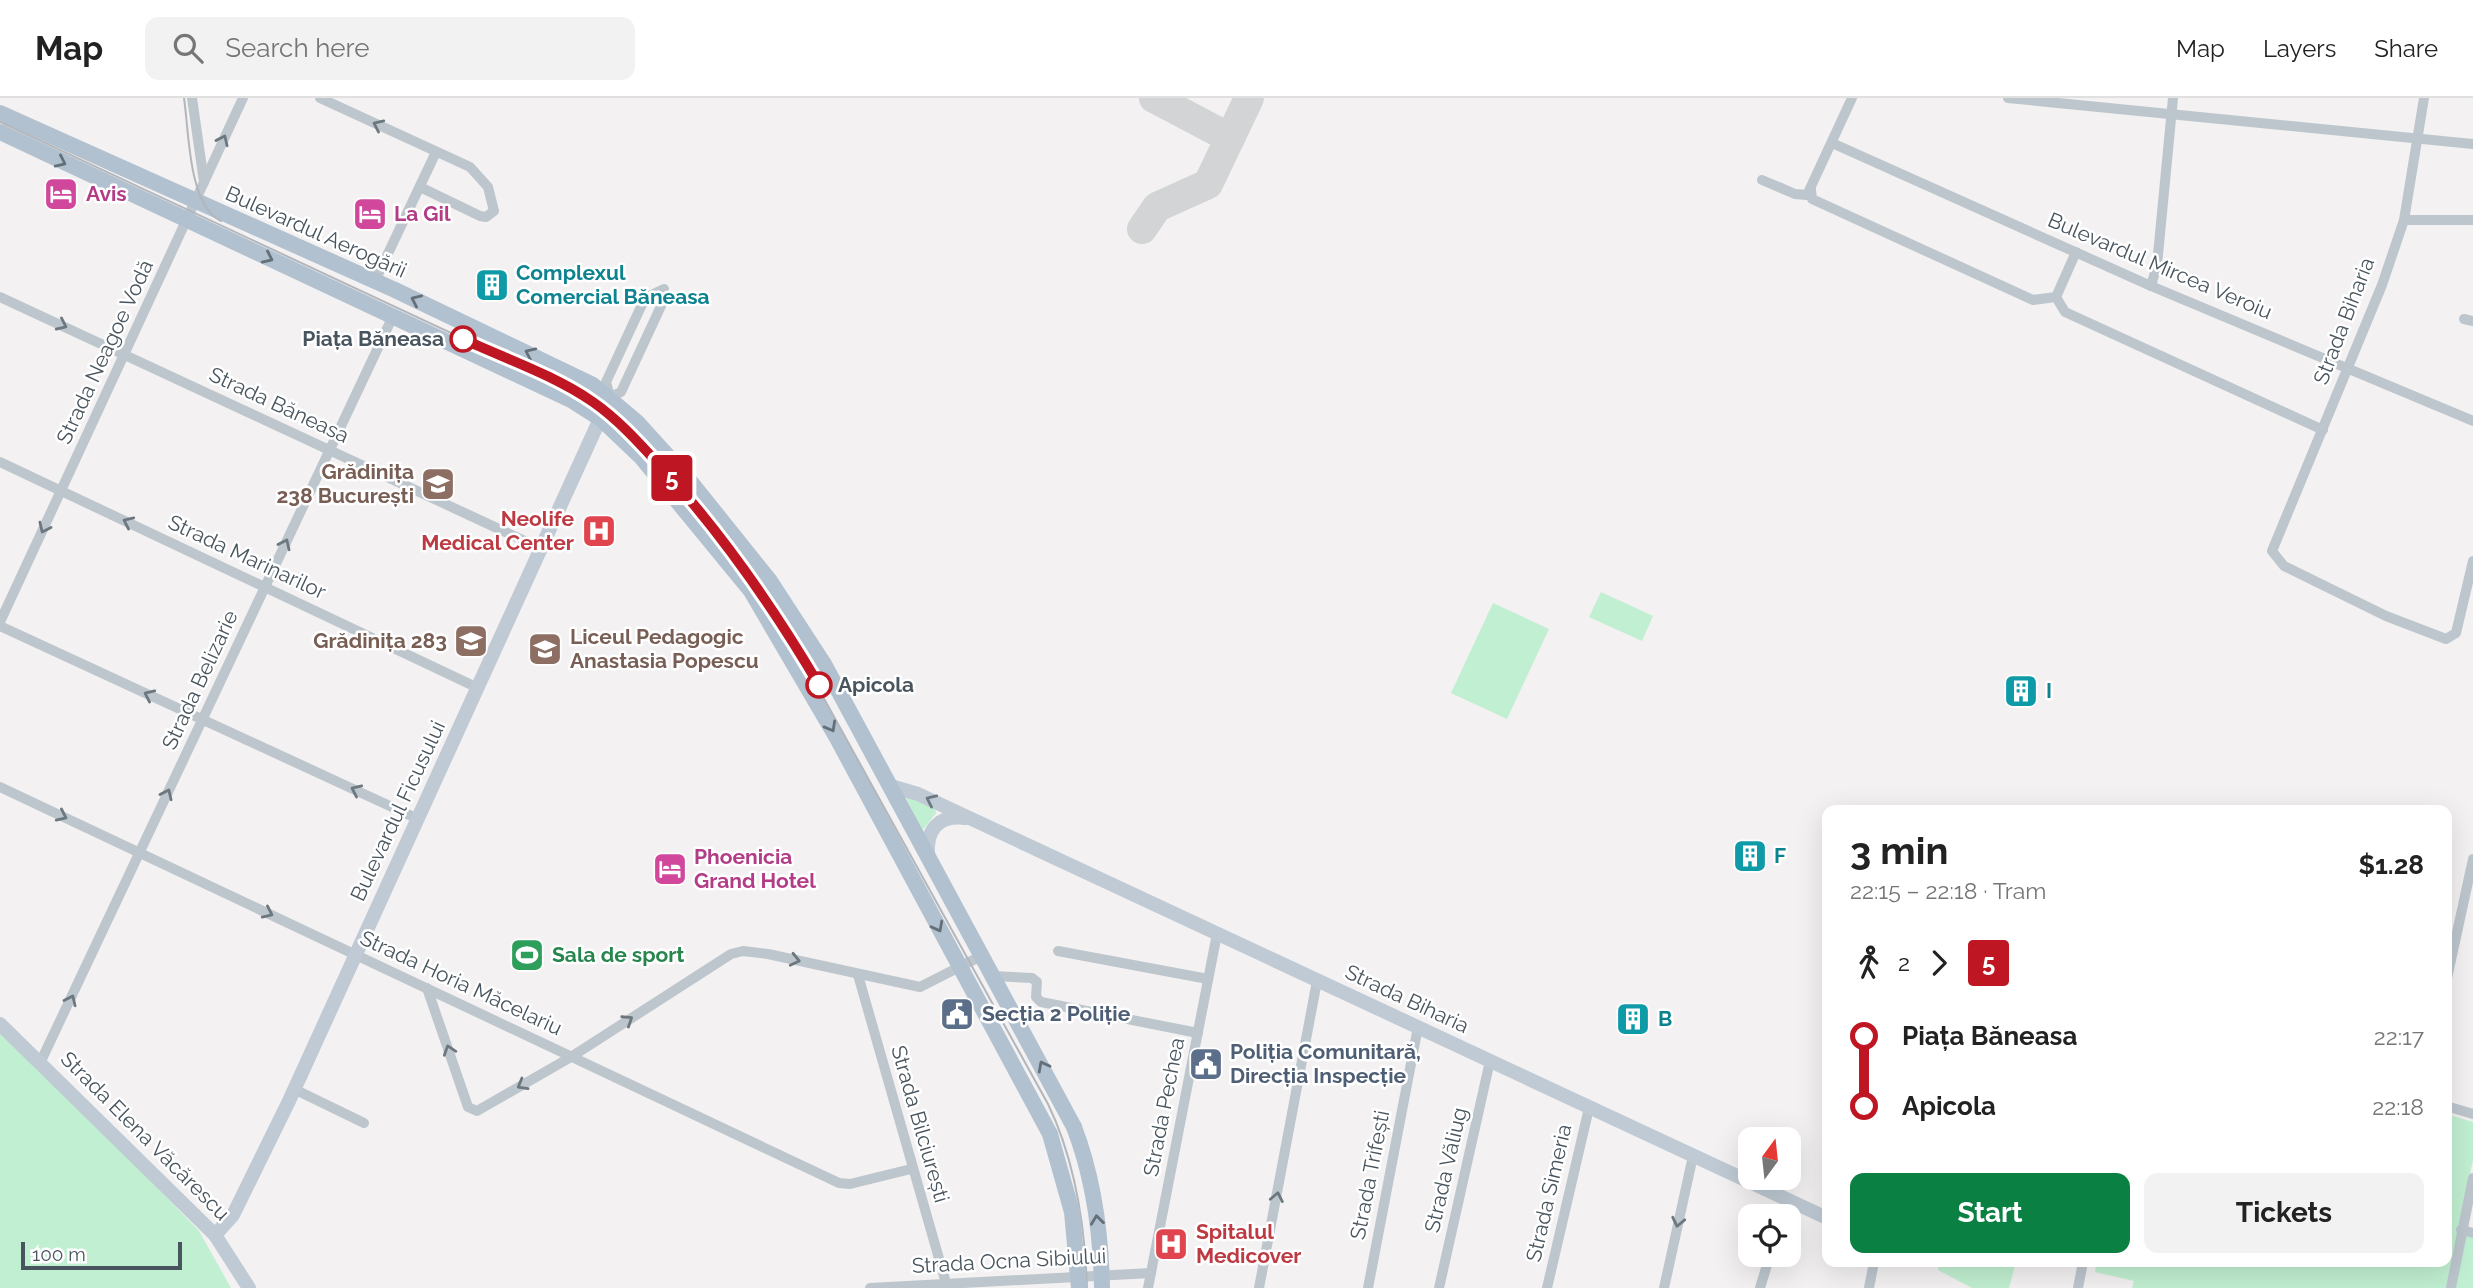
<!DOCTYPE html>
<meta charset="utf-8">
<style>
:root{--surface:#fff;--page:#f2f2f2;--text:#222;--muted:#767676;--line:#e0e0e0;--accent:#0b8043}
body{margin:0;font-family:Raleway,sans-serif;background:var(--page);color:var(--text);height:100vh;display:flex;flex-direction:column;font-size:26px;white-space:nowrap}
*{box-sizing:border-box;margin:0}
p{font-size:23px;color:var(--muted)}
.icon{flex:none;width:38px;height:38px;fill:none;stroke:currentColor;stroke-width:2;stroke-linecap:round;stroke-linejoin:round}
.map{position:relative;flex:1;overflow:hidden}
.side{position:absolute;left:1822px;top:707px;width:630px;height:462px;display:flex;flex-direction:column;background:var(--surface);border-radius:14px;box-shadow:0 7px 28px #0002}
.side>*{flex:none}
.badge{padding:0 14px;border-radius:5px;font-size:24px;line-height:46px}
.needle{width:46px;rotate:15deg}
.tools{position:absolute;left:1738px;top:1029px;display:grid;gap:14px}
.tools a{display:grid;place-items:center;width:63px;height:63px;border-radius:14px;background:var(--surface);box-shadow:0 7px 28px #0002;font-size:35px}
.scale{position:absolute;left:21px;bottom:18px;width:161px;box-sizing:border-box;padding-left:7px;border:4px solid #49555e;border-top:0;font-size:19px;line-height:24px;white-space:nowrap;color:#49555e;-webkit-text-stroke:5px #fff;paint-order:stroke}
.map>.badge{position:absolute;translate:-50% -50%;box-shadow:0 0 0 4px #fff}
.legs{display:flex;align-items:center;gap:10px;height:77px;padding:0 28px;font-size:23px}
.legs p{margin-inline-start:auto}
.headline{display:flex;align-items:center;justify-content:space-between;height:119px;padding:0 28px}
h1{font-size:38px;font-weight:700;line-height:52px}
.button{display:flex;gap:14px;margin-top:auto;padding:14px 28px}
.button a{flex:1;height:80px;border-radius:14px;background:var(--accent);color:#fff;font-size:28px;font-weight:700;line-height:80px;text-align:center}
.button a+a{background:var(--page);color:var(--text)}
ul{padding:0 28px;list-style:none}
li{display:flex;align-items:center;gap:24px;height:70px;font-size:26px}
li i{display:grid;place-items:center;width:10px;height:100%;margin:0 9px;background:currentColor}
li i::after{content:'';width:18px;height:18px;margin:-9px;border:5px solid;border-radius:50%;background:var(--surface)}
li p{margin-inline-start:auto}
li:first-child i{background:linear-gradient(#0000 50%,currentColor 0)}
li:last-child i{background:linear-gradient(currentColor 50%,#0000 0)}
header{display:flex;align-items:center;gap:42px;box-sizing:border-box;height:98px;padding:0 35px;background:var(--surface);border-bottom:2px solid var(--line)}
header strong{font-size:33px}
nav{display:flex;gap:38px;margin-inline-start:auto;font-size:24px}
.search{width:490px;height:63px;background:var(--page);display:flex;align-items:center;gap:18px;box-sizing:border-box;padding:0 24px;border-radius:14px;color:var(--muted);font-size:26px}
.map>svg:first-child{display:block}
</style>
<header>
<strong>Map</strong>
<div class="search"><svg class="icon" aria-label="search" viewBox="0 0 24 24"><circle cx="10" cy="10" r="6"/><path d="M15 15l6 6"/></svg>Search here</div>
<nav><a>Map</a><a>Layers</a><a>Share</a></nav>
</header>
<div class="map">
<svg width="2473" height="1190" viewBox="0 0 2473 1190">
<rect width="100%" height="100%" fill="#f3f1f1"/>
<g fill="#c1efd1">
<polygon points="1601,494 1653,518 1642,543 1589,519"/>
<polygon points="1493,505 1549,531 1507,621 1451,595"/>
<polygon points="909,698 935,711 936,715 922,733 906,700"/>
<polygon points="0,933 65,995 199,1133 231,1190 0,1190"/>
<polygon points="2447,1016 2473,1024 2473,1062 2457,1135 2473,1139 2473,1190 2132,1190 2134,1183 2095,1174 2097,1164 2446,1164"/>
<polygon points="1939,1164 2016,1164 2009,1190 1972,1190 1938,1172"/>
</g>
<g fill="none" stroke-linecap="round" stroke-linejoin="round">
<g stroke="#d3d4d6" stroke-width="30">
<polyline points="1154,0 1230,40 1249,0"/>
<polyline points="1142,131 1157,109 1208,86 1230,40"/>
</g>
<g stroke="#bdc6cd" stroke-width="10">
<polyline points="192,0 204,84"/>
<polyline points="320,0 470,69 488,89 494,113 486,119 480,118 420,89"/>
<polyline points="2008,0 2473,46"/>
<polyline points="2424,0 2404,122 2382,187 2272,453 2284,468 2386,518 2446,541 2456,535 2473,463"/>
<polyline points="1832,45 2151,188 2473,323"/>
<polyline points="1762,82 1795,96 1807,97 1852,0"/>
<polyline points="1811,92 1812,101 2033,202 2056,199 2076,154"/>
<polyline points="2404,122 2473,122"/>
<polyline points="375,183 436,54"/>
<polyline points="2151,188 2157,167 2173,0"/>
<polygon points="664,191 661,208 621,294 610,299 606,284 645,200"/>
<polyline points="0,199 542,451"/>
<polyline points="2056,199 2065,214 2323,332"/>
<polyline points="2464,221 2473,223"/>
<polyline points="0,364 478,590"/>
<polyline points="0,524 243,0"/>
<polyline points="0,528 418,721"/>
<polyline points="0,689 839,1085 850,1086 911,1071"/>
<polyline points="1058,853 1208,881"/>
<polyline points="858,877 946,1185"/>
<polyline points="993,878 1032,880 1037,884 1036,899 1041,904 1198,935"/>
<polyline points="2446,885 2473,761"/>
<polyline points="427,890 468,1009 477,1013 571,959 731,856 743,853 768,856 920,889 981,858"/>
<polyline points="41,963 393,218"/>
<polyline points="294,991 364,1025"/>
<polyline points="2446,1008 2473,1016"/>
<polyline points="1782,1118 1787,1102"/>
<polyline points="2461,1132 2473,1135"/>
<polyline points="870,1190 1151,1175"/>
<polyline points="1148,1190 1217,836"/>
<polyline points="1259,1190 1317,883"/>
<polyline points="1368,1190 1418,929"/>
<polyline points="1439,1190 1490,963"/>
<polyline points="1547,1190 1589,1010"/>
<polyline points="1664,1190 1693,1058"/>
<polyline points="1760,1190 1770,1157"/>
<polyline points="1869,1190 1874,1164"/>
<polyline points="2078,1190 2083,1164"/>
<polyline points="2451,1190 2473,1080"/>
</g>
<g stroke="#bfcad4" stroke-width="14">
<polyline points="891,688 918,696 1827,1120"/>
<path d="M928,757C926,731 939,717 965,720"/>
<polyline points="0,926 215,1137 249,1190"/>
<polyline points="215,1137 233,1117 289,1003 610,299"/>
</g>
<g stroke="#b1c1cf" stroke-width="16">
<polyline points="0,15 395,192 593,287 637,324 685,377 770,483 824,566 1074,1029"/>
<polyline points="0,34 571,302 601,321 641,359 751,493 837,640 1050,1036"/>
</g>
<g stroke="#b3b6bb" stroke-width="2">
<path d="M184,0C189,32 188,108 221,123"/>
<path d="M0,24L575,293C650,335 731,450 780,521L1048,1006C1075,1062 1085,1128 1087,1190"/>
</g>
<g stroke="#b1c1cf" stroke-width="16">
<path d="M1074,1029C1094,1081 1101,1134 1102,1190"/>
<polyline points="1050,1036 1072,1114 1079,1190"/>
</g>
</g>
<defs><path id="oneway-chevron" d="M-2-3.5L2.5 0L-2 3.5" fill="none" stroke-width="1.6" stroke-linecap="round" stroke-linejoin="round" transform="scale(1.75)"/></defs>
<g stroke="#6c777f">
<use href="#oneway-chevron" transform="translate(378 27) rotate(-155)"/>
<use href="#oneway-chevron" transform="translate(223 42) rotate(-65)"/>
<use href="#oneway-chevron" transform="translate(62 227) rotate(25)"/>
<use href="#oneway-chevron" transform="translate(128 424) rotate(-155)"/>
<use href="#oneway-chevron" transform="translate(44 430) rotate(115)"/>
<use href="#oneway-chevron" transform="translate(285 446) rotate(-65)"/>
<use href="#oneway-chevron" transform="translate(149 597) rotate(-155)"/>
<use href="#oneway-chevron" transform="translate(356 692) rotate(-155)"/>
<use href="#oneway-chevron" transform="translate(167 696) rotate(-65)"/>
<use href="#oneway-chevron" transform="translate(62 718) rotate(25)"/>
<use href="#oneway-chevron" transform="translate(268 815) rotate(25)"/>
<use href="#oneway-chevron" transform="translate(795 862) rotate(13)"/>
<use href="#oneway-chevron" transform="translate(71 902) rotate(-65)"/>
<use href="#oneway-chevron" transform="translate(628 922) rotate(-33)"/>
<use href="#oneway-chevron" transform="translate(449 952) rotate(-109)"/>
<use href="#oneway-chevron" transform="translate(522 987) rotate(150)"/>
<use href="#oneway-chevron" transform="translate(1277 1099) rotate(-79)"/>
<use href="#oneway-chevron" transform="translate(1678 1124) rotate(102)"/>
</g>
<g stroke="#63707a">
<use href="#oneway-chevron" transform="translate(61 64) rotate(25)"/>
<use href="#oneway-chevron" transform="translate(268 160) rotate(25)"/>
<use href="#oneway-chevron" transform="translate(416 202) rotate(-155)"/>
<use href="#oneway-chevron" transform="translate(530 255) rotate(-155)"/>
<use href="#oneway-chevron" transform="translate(831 629) rotate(61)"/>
<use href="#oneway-chevron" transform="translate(938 829) rotate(62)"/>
<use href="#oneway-chevron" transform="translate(1043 968) rotate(-118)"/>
<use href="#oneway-chevron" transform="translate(1097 1122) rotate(-97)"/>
</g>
<use stroke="#6c7881" href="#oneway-chevron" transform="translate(931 702) rotate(-155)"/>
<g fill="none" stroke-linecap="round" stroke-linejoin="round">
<g stroke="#fff" stroke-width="16">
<path id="line-1" d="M463,241C506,261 554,277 593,304C619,322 641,347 663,371C723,437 773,509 819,587"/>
</g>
<use href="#line-1" stroke="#be1622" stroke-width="10"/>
</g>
<defs>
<g id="hotel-square" transform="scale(1.75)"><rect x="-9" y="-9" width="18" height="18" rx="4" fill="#d1479c" stroke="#fff"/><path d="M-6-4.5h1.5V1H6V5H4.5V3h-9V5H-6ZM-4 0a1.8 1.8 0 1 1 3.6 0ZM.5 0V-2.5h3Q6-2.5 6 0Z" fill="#fff"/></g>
<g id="building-square" transform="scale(1.75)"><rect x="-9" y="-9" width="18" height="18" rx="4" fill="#0f9aa8" stroke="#fff"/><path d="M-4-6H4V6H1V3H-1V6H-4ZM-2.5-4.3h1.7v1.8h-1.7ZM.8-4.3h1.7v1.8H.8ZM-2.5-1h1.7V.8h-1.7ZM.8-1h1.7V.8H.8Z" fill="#fff"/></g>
<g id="school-square" transform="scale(1.75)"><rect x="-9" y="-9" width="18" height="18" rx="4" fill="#8d6e63" stroke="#fff"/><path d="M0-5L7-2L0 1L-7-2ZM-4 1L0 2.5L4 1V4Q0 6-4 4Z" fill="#fff"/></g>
<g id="hospital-square" transform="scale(1.75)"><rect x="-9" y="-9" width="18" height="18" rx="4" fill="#e0444e" stroke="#fff"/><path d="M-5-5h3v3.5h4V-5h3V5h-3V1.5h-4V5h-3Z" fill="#fff"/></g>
<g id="stadium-square" transform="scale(1.75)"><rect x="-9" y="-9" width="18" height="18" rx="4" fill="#2e9e5b" stroke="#fff"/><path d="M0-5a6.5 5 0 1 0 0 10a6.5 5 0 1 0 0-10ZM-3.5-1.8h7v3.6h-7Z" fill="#fff"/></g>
<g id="civic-square" transform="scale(1.75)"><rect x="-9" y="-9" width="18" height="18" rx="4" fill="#5c6f8a" stroke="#fff"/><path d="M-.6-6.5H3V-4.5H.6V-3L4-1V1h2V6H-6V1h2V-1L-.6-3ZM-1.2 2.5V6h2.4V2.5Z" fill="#fff"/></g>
</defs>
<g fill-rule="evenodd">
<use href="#hotel-square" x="61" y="96"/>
<use href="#hotel-square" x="370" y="116"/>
<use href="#building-square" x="492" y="187"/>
<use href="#school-square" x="438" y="386"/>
<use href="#hospital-square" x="599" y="433"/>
<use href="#school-square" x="471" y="543"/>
<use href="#school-square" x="545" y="551"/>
<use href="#building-square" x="2021" y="593"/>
<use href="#building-square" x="1750" y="758"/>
<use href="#hotel-square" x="670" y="771"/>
<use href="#stadium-square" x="527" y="857"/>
<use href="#civic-square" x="957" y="916"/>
<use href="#building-square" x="1633" y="921"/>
<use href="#civic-square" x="1206" y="966"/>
<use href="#hospital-square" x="1171" y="1146"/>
</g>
<g fill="#fff" stroke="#be1622" stroke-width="3.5">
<circle cx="463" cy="241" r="12"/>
<circle cx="819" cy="587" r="12"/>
</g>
<g text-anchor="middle" stroke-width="5" stroke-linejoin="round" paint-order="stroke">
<g font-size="21" font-weight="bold" fill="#b23c85" stroke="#fff" text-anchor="start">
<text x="86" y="103">Avis</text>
<text x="394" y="123">La Gil</text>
<text x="694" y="766">Phoenicia<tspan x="694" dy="24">Grand Hotel</tspan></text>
</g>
<g font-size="21" fill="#49555e" stroke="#fff">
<text transform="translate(316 134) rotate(24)" y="7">Bulevardul Aerogării</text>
<text transform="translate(2160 168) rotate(23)" y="7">Bulevardul Mircea Veroiu</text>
<text transform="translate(2344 223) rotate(-69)" y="7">Strada Biharia</text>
<text transform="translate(105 254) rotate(-65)" y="7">Strada Neagoe Vodă</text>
<text transform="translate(279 307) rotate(25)" y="7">Strada Băneasa</text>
<text transform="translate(247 459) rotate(25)" y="7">Strada Marinarilor</text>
<text transform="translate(200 582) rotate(-65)" y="7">Strada Belizarie</text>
<text transform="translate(398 713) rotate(-65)" y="7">Bulevardul Ficusului</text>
<text transform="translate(461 885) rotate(25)" y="7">Strada Horia Măcelariu</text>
<text transform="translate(1407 901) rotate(25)" y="7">Strada Biharia</text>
<text transform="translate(1164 1009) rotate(-79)" y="7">Strada Pechea</text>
<text transform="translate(920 1026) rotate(74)" y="7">Strada Bilciurești</text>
<text transform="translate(145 1038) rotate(45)" y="7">Strada Elena Văcărescu</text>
<text transform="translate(1446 1072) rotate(-77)" y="7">Strada Văliug</text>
<text transform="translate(1370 1077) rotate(-79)" y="7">Strada Trifești</text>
<text transform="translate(1549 1095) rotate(-77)" y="7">Strada Simeria</text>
<text transform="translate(1009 1163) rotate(-3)" y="7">Strada Ocna Sibiului</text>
</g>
<g font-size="21" font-weight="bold" fill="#0d838f" stroke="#fff" text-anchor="start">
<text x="516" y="182">Complexul<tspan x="516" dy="24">Comercial Băneasa</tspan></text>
<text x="2046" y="600">I</text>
<text x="1774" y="765">F</text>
<text x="1658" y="928">B</text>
</g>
<g font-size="21" font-weight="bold" fill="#49555e" stroke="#fff" text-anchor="end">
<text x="444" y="248">Piața Băneasa</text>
<text x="838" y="594" text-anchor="start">Apicola</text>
</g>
<g font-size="21" font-weight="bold" fill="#785e54" stroke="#fff" text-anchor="end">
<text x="414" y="381">Grădinița<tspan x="414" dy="24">238 București</tspan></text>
<text x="570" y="546" text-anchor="start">Liceul Pedagogic<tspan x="570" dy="24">Anastasia Popescu</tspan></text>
<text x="447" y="550">Grădinița 283</text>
</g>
<g font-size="21" font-weight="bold" fill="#be3a42" stroke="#fff" text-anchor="end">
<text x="574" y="428">Neolife<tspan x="574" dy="24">Medical Center</tspan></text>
<text x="1196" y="1141" text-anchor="start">Spitalul<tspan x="1196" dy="24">Medicover</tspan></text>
</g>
<g font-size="21" font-weight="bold" fill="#27864d" stroke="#fff" text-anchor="start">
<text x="552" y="864">Sala de sport</text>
</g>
<g font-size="21" font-weight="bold" fill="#4e5e75" stroke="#fff" text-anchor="start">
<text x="982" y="923">Secția 2 Poliție</text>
<text x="1230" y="961">Poliția Comunitară,<tspan x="1230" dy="24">Direcția Inspecție</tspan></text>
</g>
</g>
</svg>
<div class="tools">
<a><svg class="needle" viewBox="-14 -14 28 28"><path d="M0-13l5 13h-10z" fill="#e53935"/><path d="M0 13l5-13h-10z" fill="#767676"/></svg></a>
<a><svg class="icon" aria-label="locate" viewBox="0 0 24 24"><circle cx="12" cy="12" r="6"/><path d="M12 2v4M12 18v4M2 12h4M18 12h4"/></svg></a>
</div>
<div class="scale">100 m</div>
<b class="badge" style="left:672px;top:380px;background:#be1622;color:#fff">5</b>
<section class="side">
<div class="headline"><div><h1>3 min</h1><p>22:15 – 22:18 · Tram</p></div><b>$1.28</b></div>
<div class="legs"><svg class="icon" aria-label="walk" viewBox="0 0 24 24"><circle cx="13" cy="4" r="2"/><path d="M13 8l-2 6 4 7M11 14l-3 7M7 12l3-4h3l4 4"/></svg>2<svg class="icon" aria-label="forward" viewBox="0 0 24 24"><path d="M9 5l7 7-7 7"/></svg><b class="badge" style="background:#be1622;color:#fff">5</b></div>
<ul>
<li><i style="color:#be1622"></i><b>Piața Băneasa</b><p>22:17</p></li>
<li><i style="color:#be1622"></i><b>Apicola</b><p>22:18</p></li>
</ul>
<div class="button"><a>Start</a><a>Tickets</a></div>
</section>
</div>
